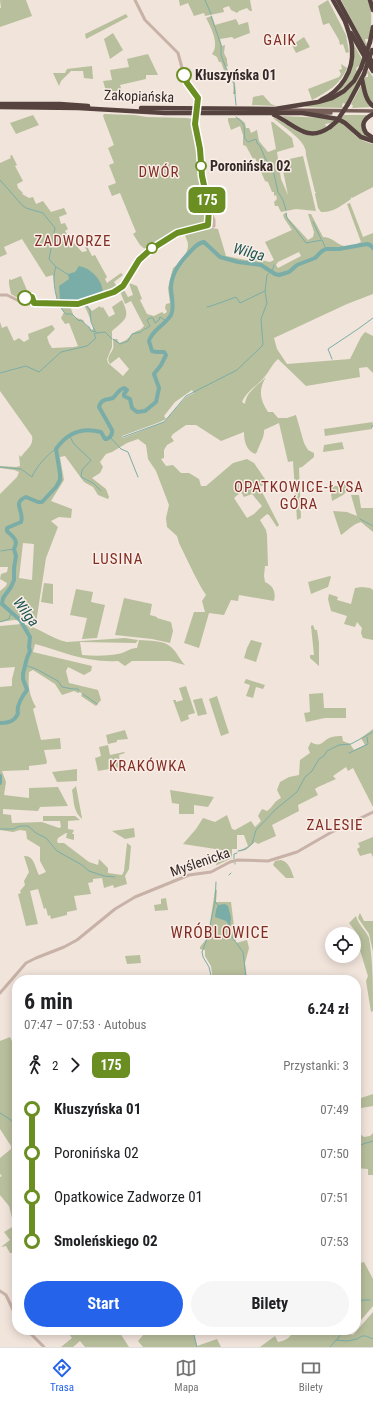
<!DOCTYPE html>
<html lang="pl">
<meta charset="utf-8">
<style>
:root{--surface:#fff;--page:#f6f6f6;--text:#202124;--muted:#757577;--line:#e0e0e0;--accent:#2563eb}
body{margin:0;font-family:"Roboto Condensed",sans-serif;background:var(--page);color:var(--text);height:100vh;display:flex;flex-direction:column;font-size:15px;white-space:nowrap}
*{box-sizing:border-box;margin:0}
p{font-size:13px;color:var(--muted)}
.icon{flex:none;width:22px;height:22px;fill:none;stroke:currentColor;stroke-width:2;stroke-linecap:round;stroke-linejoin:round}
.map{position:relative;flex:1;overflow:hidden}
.side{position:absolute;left:12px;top:975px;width:349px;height:360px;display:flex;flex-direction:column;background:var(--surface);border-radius:16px;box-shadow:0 2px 10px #0003}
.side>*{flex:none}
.badge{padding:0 8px;border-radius:6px;font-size:14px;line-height:26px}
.buttons{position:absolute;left:325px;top:927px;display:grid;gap:8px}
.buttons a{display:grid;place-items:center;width:36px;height:36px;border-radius:50%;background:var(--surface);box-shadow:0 2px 10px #0003;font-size:20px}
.map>.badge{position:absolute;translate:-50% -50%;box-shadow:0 0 0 2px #fff}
.legs{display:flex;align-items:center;gap:6px;height:44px;padding:0 12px;font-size:13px}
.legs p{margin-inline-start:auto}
.headline{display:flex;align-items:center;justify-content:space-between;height:68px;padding:0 12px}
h1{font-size:22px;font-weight:700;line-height:30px}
.cta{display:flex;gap:8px;margin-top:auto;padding:8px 12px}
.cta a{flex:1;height:46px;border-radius:24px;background:var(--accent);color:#fff;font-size:16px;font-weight:700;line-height:46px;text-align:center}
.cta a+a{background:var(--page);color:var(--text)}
ul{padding:0 12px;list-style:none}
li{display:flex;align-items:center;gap:14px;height:44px;font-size:15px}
li i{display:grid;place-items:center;width:6px;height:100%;margin:0 5px;background:currentColor}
li i::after{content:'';width:10px;height:10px;margin:-5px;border:3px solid;border-radius:50%;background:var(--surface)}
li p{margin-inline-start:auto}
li:first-child i{background:linear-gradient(#0000 50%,currentColor 0)}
li:last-child i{background:linear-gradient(currentColor 50%,#0000 0)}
.dock{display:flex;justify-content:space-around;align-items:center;height:56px;border-top:1px solid var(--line);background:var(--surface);font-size:11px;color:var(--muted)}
.dock a{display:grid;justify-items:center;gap:2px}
.dock .on{color:var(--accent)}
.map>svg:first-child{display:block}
</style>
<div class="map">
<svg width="373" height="1347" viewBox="0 0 373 1347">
<rect width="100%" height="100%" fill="#f1e4db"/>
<g fill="#b8bf9c" fill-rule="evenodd">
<polygon points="0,0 26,0 32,16 0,27 0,8 1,8"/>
<polygon points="179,0 250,0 252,11 250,11 247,8 239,11 237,13 231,10 229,6 223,8 224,12 205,16 204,13 194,16 188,3 180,6"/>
<polygon points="328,0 346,35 349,52 346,53 343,44 340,45 339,40 329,23 323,25 318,6"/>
<path d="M341,0H369C372,14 372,25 369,39H365L366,43H367L366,47Z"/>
<polygon points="126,14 128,17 86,39 85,34"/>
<path d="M212,16L215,25L236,19L239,25L241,24L248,22L250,33L234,39L232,37L220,39L222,46L225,45L224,53L227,59V62L228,66L226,67L235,83L236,94H233L234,83L227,72L225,73L221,62H219L217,57L212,54C220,45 211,27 206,18Z"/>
<polygon points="113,33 123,50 110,59 104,39"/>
<polygon points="304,37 310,47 296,53 292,45"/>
<path d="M353,43L362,59L360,66L357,67L356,70L358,71C353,79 347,86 339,91L338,90L347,80Z"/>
<polygon points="148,54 158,75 146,75 146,79 120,85 122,91 106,91 103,81 112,80 110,70 129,67 127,59"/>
<path d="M341,64L347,68C340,85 327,92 312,100L308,89L339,77L341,74L339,70L342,69Z"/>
<polygon points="92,66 93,79 84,78 83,71 71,71 61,81 59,86 53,73 65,73 67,69"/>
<polygon points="362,70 360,76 361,77 346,104 343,103 342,106 344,108 304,107 338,96"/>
<path d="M368,70L373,77V103C367,99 362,83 365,77H368V75L367,73Z"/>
<polygon points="362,84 372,107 352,108 353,106 351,104"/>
<polygon points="263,95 271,104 276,106 252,105 253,97"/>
<polygon points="104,114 134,115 147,117 186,118 193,119 198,145 197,167 201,174 206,202 207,222 176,231 146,250 140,245 133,234 136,232 120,193 112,196 108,186 116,183 109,165 114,163 108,148 114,145 103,116"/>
<polygon points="33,115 39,125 16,134 10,123"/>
<polygon points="344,115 367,115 362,122 366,135 368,137 366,138 341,119"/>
<polygon points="282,116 325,118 335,120 332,123 325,124 327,128 317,132 304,131"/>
<polygon points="228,118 239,118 245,123 246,128 249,128 251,133 257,130 259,141 268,152 276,149 271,122 273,122 292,138 294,147 277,152 281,179 288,195 281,161 303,156 316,211 296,209 281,212 278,206 275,206 274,202 277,199 276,195 274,196 274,192 272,192 268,182 265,181 255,158 253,159 246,146 243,145 243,135 240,126 231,130 228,121"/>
<path d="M273,118C282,119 287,125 295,130C311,141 327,134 339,121C353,131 355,140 373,144V187L352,198L351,197V199C342,205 333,213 321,212L318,208L315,194L316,192H315L306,155C308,141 283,127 273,118Z"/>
<polygon points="12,155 17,165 15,166 23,181 17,184 18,188 23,193 22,194 29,198 33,197 36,204 43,201 51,212 64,208 67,214 59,217 61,224 65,223 68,229 65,231 67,234 63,236 66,244 72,241 82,252 87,251 85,247 87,246 92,256 95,255 107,277 105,279 107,283 121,273 123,275 114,282 118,288 117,289 82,302 57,302 53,275 46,277 22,239 4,247 7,254 0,257 0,163 11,158 10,156"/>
<path d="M350,203L363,237L373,233V294L347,304L274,338L277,349L287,364L350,359L361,337L365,332L373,336V373L367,367L359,368L360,377L306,386L278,359C273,363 270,370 266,375C259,385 247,390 242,402L245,404C246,392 258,385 266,377C258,390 260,400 268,412H273L278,418H287L296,415L304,443L308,450L314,453V457L302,467L299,468L301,518L297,520L293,461L288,462L279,423L264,430C265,436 259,445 257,452L255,454C246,450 244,441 244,432L221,441L196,425H186L173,434L171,437L174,441L167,445L164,450V458L161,459L166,466L173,465L181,473H189L199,479L201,486H206L233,463L247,459L254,463L267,482L266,484L259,487L257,489V492L261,490L279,525L277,527L269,515L267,514L260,520L266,530L267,535L268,566H265L264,576L265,582C274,586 276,593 274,601L239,595L238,601L231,600L224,615L209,613L199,648L184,643L194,612H205L202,601L206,595L202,589L194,574L179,543L177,536L167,527L166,518L169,505L156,471L148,459L146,445L138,439L127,443L112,452L106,454L100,462L103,467L100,473L92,478L106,489L109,497L108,499L98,495L93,487L84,482L65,456L60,457L64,480L51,501L72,509L71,518L59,517L51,521L58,527L46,558L36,623L34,622L14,620L0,622V591L6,586L7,583L0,579L1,574L7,572L8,567H0V494L17,477L19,472L14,470L0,468V466L16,467L20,466L19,455L21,457C26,449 34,446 32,436L0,391V322L2,328L7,326L14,341L19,338L24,342L29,339L28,334L52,325L55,329L47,337L49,343L52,348L74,347L78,346L69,323L65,324L61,318L64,312L59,306H70L74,317L83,320L85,324L92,330L93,329V326L87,311L84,305L86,304L92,311L100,306L101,308L103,307L109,317L115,314L112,307L122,300C131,319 125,319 112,331V347L107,359L108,363L123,376L129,369L119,357L110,364C106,358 110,355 113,349C114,346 113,342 113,339H117L119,343C130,340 129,335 135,332C139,330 141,330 144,326L131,301L125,304L120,291L123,288L128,297L133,295L129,283L137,286L142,299L140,300L147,314L154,316L162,312L164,314L167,312L165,308L166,304L170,303L168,288L173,268C180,264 188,254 188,245C188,241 185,236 184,233L206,227L218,229L226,256L246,260H253L255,256L261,260L270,262L274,260L265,242L292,230L284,218L283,214L287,213V217L308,240L313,237L314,232L308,214H311L323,237C339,238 339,254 361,242L347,204ZM299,252L301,256L278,268L276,265L278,262ZM192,390L194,393L186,397L164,422L123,438L122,436L160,422L166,419L164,416L175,402ZM241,492L244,497L252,494L262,506L254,514L247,518L234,498ZM23,543L34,544L32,580L19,578Z"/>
<polygon points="21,276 29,295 23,295 23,297 18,298 11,294 9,284 9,279 11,280"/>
<polygon points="373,421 372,429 325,436 324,429 373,422"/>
<polygon points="342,442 344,449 323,452 324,445"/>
<polygon points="341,482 349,486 352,483 353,485 343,495 332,501 330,486 337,486"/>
<path d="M351,495H359L361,508H373V532L361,522C353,524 347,531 341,535L333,511L347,512L357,516Z"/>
<polygon points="330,576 331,577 328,587 311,594 308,582"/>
<polygon points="44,583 53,584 53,604 41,602"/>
<polygon points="362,587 370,588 373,590 373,640 363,638 361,633 362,628 357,622 355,627 344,624 347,616 331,611 328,599 329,594 338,597 337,600 351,604 355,588"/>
<polygon points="76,589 93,592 91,602 105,605 97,638 82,639 87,618 70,615"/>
<polygon points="124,598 152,604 150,615 157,617 157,618 171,622 173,631 170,643 152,639 115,635"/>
<path d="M22,624C39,627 51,639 67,642L125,638L138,640L136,643L80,642L82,655C94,656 107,656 118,654C125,653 129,648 137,648L139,640C149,641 164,640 171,647C177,652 179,659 185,665L170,661H132L125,666L118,661C87,663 64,652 35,644L33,652L92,666L91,671L84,675L68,667L66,671L69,683L98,690L101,700L96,706L81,696L82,694L80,692L78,693L74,691L62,695L55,684L33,670L29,672C28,686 29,695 36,707L33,709L41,740L60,738L61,749L44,750L47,762L46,764L29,766V770L2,771L6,782L4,795L29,798V788L58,787L68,806L40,807L38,811L3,809V814L11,815L12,823L42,822L59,828L61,827L60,821H43V816H75L80,820L68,821V829L74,830L72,834H74V840L66,838L67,833H66L58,838L57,841L58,843H64L89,862L98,865L99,859L108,868V873L122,875L124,871L127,843L131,846L129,869L125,876L127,884L114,888L113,885L104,888L102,878L93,879V882L88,883L91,894L74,896L77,910L67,912V915L51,919L50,915L48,916L46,908L44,909L38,889L30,891L38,924L26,926L18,894L21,893L20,891L25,885L24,881L29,872L24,856C34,855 35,867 39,875L46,872L40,861V847L27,839L26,831L20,830L13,832L0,830V687L12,686V679L15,667L0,668V626Z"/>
<polygon points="313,625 315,630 317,630 319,643 319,666 310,658 310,655 314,655 311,626"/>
<polygon points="251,640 262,643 256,662 244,658 247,648"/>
<polygon points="246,679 265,685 263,689 256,687 253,698 246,696 250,685 244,683"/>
<polygon points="186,686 195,713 188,715 189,719 181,722 173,700 176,700 176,702 183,700 179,688"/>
<polygon points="323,693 324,708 346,708 346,718 325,718 306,722 304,713 310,712 309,694"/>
<polygon points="217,696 229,733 221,736 209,699"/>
<polygon points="202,698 207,714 198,716 193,700"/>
<path d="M373,729V807L353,768L348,771L346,767L333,776L336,779L318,787L315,789L318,795L298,805L299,811L272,825L276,836L258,844L255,842L245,850L238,852L248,846L244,835H237V849H232V858L217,865H216L217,858L222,850L183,844L196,829L203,818L215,822L227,815L232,829L235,830L251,821L255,827L261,821L258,816L262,809L267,811C274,806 273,802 281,798L277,790L280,782L289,777L299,775L300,760L310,753L308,748L311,742C322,749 323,739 332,737C335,736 339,736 342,736L343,741L350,744L354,750L365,745L361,738Z"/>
<polygon points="125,730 128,739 117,740 117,742 108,744 106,735"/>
<polygon points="108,745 110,755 124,752 125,753 119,755 121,767 98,771 95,758 101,756 99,747"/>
<polygon points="77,769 77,781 57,782 52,772"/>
<path d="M76,786L82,818V819C73,811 74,801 72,790Z"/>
<polygon points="170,790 214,797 208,807 194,805 194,814 179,814 179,804 172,803"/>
<polygon points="134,828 135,837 125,839 112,831"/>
<polygon points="373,837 373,857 371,853 360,856 357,849 360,847 358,843"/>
<path d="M281,860C289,862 291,870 294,878H286L273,865L275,861Z"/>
<polygon points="215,890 217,890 216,902 231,902 236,943 247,940 249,948 245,963 247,978 243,980 213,980 211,966 205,956 205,950 200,949 200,947 208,937"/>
<polygon points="166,898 168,910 155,911 154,905 161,904 161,899"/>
<polygon points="360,913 364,921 373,921 373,952 369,934 358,918 359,915"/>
<path d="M356,916C358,925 366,930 369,938C373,961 373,988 373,1011L371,1012L366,981L368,976L367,973L359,947L354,942V935L356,932L349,923Z"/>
<polygon points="140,955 141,963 127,964 125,956"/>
<polygon points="10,1037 14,1046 17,1045 17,1222 12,1218 9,1206 0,1195 0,1177 2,1176 0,1174 0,1158 11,1149 11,1146 0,1129 0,1041"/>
<polygon points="373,1094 373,1106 361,1108 358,1099"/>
<polygon points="356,1131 364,1137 370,1136 373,1133 373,1175 368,1175 368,1169 356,1168"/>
<polygon points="17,1224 17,1263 13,1253 10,1253 6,1246 1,1247 10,1240 4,1232"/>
<polygon points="364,1262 373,1279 373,1306 356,1326 356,1264"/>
<path d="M373,1312V1347H260L275,1336L278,1342C287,1340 290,1338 294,1330H353L349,1334L353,1335Z"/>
<polygon points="66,1330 118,1330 129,1347 85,1347 80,1341 73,1347 61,1347 72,1338"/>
<polygon points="141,1330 201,1330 194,1334 197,1346 217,1339 221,1347 143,1347 138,1341 144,1334"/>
</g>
<g fill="#7bada8">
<path d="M79,266C91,268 101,279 103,291L100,293L82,301L61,302L60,300L59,286L69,279L68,274L75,272Z"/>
<polygon points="225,904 228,906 231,917 230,927 226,921 215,917 216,910 218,905"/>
</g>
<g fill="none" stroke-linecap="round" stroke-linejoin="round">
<g stroke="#7bada8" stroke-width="1">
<polyline points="205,0 211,14"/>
<polyline points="211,16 221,45 221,55 226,68 234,84 236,105"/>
<path d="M236,117C248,126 243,129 245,139L248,142L256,139L257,143L260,146L265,158L274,174L278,192L283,200L286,210"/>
<path d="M0,180L22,205L26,208L43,213L55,228L49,259L56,267C51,278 56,306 66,314H72L79,321L80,320C84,321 85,325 89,327L91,331L96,332"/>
<polyline points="286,213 287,218 306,243 322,240 326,249"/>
<polyline points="313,222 321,239"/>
<polyline points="56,267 69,275"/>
<polyline points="86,305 90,310 91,322 95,331"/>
<polyline points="207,307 211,306 236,297 240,303 265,291"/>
<polyline points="97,333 105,332 112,339"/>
<path d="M113,339L120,344L128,341L132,334L141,332C144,328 147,329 150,326L147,320L150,318H153L155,323L159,320L160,317L166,321"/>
<polyline points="332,359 328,349 358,329 373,318"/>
<polyline points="0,373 26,366 39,372 61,352 87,346 96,338 94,334 97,333"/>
<polyline points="372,427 373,425"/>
<polyline points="69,435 74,444 91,460 82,470 81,477 93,483 101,491"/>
<polyline points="110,437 121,449 128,452 138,477"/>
<polyline points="123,437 164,422 186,396 237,370 262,346 263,344 261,319 267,303 265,291 267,275 273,269 274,265"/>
<path d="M0,467L21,469L32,477C34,470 49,452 56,449"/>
<polyline points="360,519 373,526"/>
<polyline points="1,551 14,549"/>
<polyline points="0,622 9,619 11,612"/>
<polyline points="25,665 36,669 58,681 62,687 73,689 78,689 79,691"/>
<polyline points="83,694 97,704"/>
<polyline points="349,753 368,744 367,737"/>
<polyline points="0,829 13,829 20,826 28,826 36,833 46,838 57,851 82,865 89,871 104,876 115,877"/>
<polyline points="238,851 246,849 252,844 256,830 276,809 297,792 305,777 312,771 319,759 324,756 327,751 339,745 351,744 373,732"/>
<polyline points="234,859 234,854 237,853"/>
<polyline points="235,863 235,864"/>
<polyline points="229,875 231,873"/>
<polyline points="216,882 215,902 218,905"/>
<polyline points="230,927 232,937 243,952 246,978"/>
<polyline points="212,980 209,967 203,957 202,952 207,939 215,902"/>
<polyline points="0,1113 11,1120 17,1129"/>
<polyline points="356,1142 360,1145 373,1141"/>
<polyline points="356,1310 362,1300 370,1300"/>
<polyline points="182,1330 194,1335 197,1347"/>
<polyline points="337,1340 343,1330"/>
<polyline points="330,1347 336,1340 347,1341 357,1339 362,1336 366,1336 373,1339"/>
</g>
<g stroke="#7bada8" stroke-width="4">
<path d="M0,723C9,723 15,721 18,713C16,706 23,695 27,690L23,679V674L27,658L30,651L29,647L30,637L20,620L2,604L3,598L11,587L14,580V568L16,556L14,549C19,540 13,537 7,531V528L21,522C25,511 11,503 26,497L38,502H42L56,487L60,480V474L56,449C67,433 82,427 101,432L105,439C109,439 113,435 112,430L99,407C101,399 106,400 113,398L120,390L124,388L127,390L124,394V396L130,399L132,408L137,412L145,411L156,402L159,388L154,374L161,365L166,355L164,352H156L152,351L149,341C152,330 165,325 171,315C175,307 171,296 171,288C171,274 180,262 189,253C194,248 197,243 204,242L220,257L238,262L261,265L275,274L279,275L289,272L297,265L315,258L322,251L326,249H339L367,244L370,245L373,248"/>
<polyline points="0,776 0,783"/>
</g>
<g stroke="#c8b2a7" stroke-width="3">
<polyline points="208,225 209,210"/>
<polyline points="0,295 7,295 21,302 31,304 83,304 119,290 127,281 139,260 150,250 164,241 177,233 186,230 204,226 214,226 214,220 209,208 203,179 200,147 195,124 198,98 185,79 178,53 145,20 135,0"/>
<polyline points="0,993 26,963 36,958 64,947 77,940 115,909 135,897 189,875 211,872 230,862 238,860 268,861 297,852 330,833 373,812"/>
<polyline points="0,1291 6,1295 17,1318"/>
<polyline points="27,1330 44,1347"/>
</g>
<g stroke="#775f59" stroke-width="3.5">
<polyline points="278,110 373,111"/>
<polyline points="311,113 331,113"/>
</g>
<g stroke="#56433f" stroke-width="4.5">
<polyline points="333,0 346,23"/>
<polyline points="338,0 373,64"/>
<polyline points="370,0 373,10"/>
<polyline points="351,33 373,71"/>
<polyline points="370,42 373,27"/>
<path d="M362,79C364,88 365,100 373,106"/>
<path d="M321,100C341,91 354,71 352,49C352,40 348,30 345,21"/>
<polyline points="0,104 60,104 88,106"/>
<polyline points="348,104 364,74"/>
<polyline points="0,107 78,108 165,113 302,113 338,119 345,123 361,137 373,141"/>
<polyline points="141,108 275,109 318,102 332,98 344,91 354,81 361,68"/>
<path d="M373,114C365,118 360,124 366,133L373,138"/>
<path d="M274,115C294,123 306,144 330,127"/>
</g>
<g stroke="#56433f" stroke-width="4.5">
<polyline points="361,68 370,42"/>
<polyline points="364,74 372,50"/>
<polyline points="330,127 337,121 348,104"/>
</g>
</g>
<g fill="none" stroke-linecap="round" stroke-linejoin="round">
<g stroke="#fff" stroke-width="9">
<polyline id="line-1" points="25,298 32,297 34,303 78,304 114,292 123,286 139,260 150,250 177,233 208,225 209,208 202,176 200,149 195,124 198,98 187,83 184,75"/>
</g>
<use href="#line-1" stroke="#6b8e23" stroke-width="6"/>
</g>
<g fill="#fff" stroke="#6b8e23" stroke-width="2">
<circle cx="184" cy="75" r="7"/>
<circle cx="201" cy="166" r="5"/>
<circle cx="152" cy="248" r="5"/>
<circle cx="25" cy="298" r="7"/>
</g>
<g text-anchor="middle" stroke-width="3" stroke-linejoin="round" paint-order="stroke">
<g font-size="14" font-weight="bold" fill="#352a28" stroke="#f9eee7" text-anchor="start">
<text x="195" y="80">Kłuszyńska 01</text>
<text x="210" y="171">Poronińska 02</text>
</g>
<g font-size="14" fill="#352a28" stroke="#f9eee7">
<text transform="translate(139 96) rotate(2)" y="5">Zakopiańska</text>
<text transform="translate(200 862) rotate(-19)" y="5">Myślenicka</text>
</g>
<g font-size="15" letter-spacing="1" fill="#812d24" stroke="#f9eee7">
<text x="280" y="45">GAIK</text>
<text x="159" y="177">DWÓR</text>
<text x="73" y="246">ZADWORZE</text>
<text x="299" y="492">OPATKOWICE-ŁYSA<tspan x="299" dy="17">GÓRA</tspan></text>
<text x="118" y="564">LUSINA</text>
<text x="148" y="771">KRAKÓWKA</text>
<text x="335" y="830">ZALESIE</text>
</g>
<g font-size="15" font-style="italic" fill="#1f5552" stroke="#f9eee7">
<text transform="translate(249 252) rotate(15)" y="5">Wilga</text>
<text transform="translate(26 612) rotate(53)" y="5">Wilga</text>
</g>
<g font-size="16" letter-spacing="1" fill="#812d24" stroke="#f9eee7">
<text x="220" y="938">WRÓBLOWICE</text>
</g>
</g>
</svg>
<div class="buttons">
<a><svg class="icon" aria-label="locate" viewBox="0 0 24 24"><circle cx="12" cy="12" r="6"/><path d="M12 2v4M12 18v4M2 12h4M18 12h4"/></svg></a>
</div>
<b class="badge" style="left:207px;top:200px;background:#6b8e23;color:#fff">175</b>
<section class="side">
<div class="headline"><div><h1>6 min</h1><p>07:47 – 07:53 · Autobus</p></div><b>6.24 zł</b></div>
<div class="legs"><svg class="icon" aria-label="walk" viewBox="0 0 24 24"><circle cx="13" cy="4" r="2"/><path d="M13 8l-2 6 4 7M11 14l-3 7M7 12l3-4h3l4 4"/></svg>2<svg class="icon" aria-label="forward" viewBox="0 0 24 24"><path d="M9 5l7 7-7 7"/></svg><b class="badge" style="background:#6b8e23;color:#fff">175</b><p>Przystanki: 3</p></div>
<ul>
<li><i style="color:#6b8e23"></i><b>Kłuszyńska 01</b><p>07:49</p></li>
<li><i style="color:#6b8e23"></i><span>Poronińska 02</span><p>07:50</p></li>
<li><i style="color:#6b8e23"></i><span>Opatkowice Zadworze 01</span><p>07:51</p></li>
<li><i style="color:#6b8e23"></i><b>Smoleńskiego 02</b><p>07:53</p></li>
</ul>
<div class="cta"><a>Start</a><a>Bilety</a></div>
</section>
</div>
<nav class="dock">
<a class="on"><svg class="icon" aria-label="directions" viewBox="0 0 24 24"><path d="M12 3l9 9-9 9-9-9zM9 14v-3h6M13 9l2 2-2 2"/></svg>Trasa</a>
<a><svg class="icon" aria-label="map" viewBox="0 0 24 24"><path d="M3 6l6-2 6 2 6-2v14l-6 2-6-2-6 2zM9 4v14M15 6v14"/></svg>Mapa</a>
<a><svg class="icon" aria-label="tickets" viewBox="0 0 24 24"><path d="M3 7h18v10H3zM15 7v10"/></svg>Bilety</a>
</nav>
